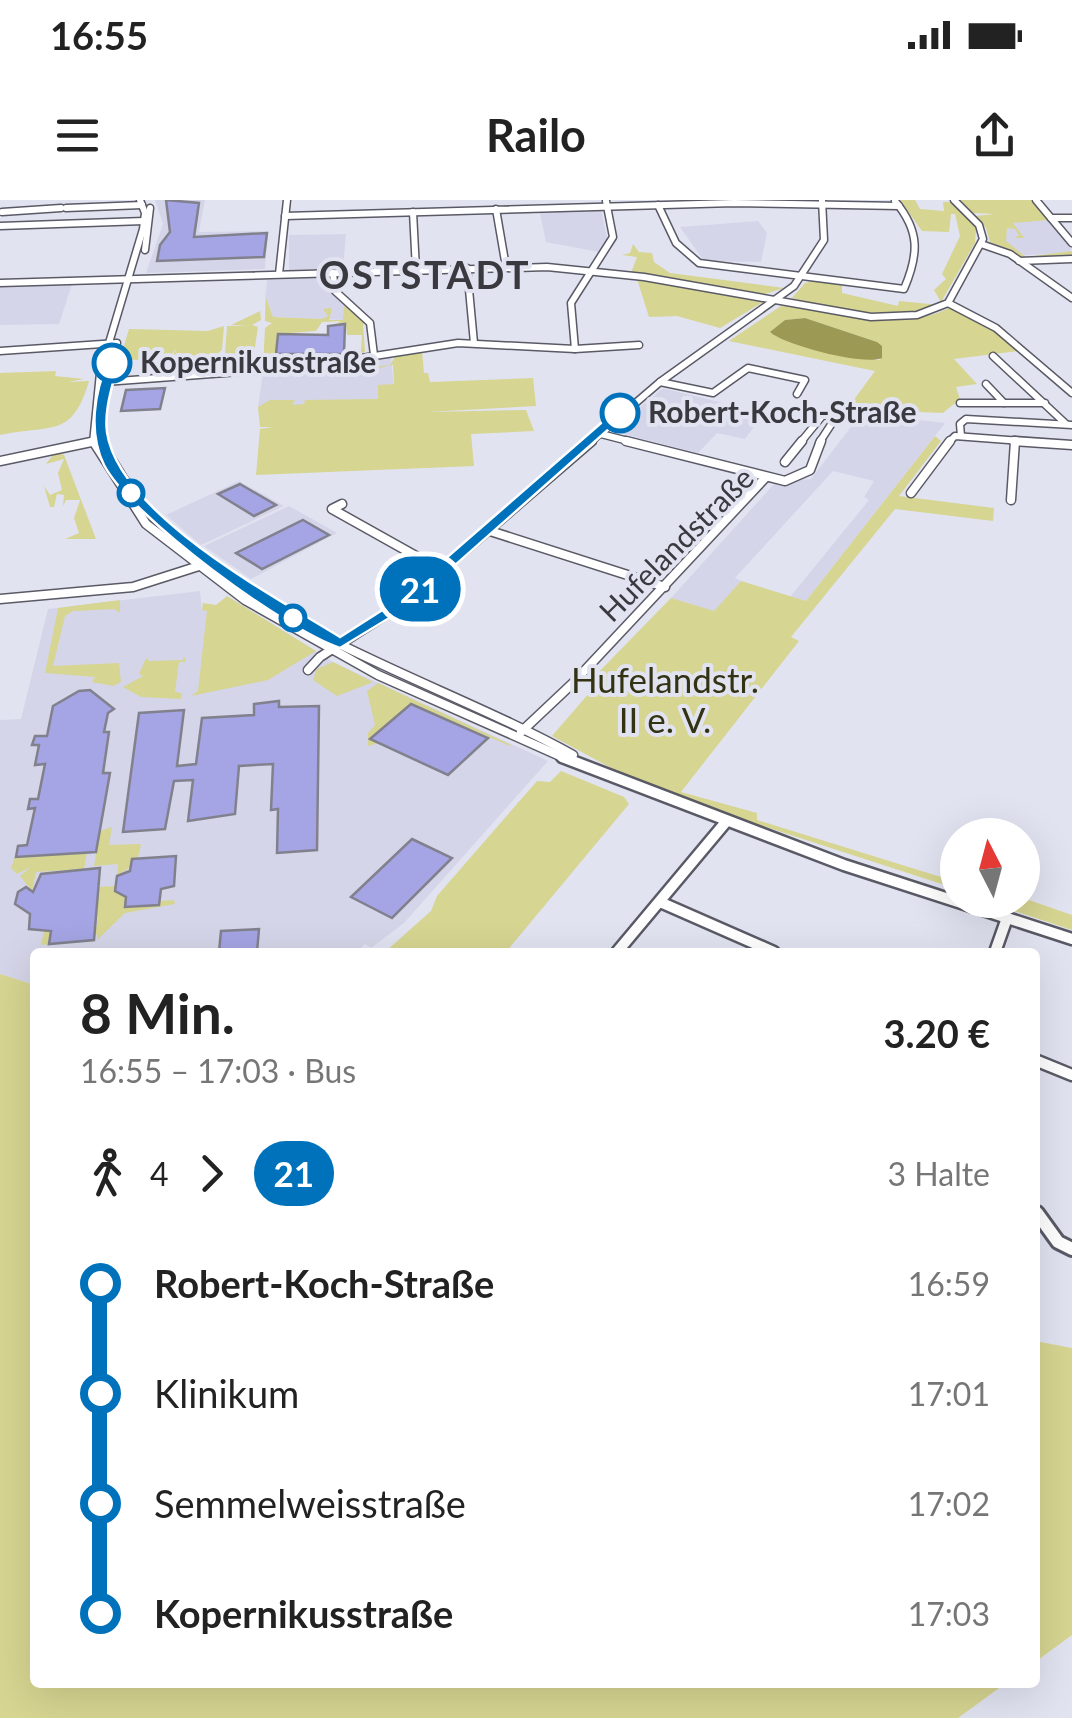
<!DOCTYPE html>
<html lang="de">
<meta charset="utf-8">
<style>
:root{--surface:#fff;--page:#f6f6f6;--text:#222;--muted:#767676}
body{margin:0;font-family:Lato,sans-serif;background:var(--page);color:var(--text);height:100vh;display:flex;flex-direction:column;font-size:38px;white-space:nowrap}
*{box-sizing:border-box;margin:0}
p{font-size:32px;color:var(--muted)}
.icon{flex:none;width:55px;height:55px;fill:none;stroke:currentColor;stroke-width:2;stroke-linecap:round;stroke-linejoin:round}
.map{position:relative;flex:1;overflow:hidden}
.drawer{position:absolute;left:30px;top:748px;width:1010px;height:740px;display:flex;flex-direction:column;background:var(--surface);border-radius:10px;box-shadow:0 10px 40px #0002}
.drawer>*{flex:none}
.badge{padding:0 20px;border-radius:32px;font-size:35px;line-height:65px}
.needle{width:65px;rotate:354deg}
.fabs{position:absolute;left:940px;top:618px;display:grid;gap:20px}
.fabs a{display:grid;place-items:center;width:100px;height:100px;border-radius:50%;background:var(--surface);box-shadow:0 10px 40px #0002;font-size:50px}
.map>.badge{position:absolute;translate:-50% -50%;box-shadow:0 0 0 5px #fff}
.legs{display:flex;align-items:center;gap:15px;height:110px;padding:0 50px;font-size:32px}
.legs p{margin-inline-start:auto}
.headline{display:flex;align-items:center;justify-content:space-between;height:170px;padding:0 50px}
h1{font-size:55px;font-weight:700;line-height:75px}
ul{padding:0 50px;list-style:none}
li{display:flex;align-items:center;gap:35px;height:110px;font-size:38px}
li i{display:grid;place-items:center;width:15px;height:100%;margin:0 12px;background:currentColor}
li i::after{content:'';width:25px;height:25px;margin:-12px;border:8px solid;border-radius:50%;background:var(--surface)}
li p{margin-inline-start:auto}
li:first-child i{background:linear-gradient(#0000 50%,currentColor 0)}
li:last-child i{background:linear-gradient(currentColor 50%,#0000 0)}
.status{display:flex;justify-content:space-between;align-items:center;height:70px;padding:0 50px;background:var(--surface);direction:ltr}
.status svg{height:28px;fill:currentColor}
header{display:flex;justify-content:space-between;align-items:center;height:130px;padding:0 50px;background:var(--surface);font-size:45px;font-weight:700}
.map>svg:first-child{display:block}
</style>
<div class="status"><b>16:55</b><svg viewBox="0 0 49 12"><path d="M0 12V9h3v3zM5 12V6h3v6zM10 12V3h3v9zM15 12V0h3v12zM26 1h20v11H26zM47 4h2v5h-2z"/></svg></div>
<header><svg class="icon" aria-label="menu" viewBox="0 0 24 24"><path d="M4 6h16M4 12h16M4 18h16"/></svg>Railo<svg class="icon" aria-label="share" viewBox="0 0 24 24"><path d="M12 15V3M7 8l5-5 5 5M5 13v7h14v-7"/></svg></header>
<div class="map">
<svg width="1072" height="1518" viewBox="0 0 1072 1518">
<rect width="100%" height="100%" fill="#e2e3f1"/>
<g fill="#d5d5e9">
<polygon points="155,0 205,0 199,32 268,31 265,69 146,73 163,24"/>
<polygon points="601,10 607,38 599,52 546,42 540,13"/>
<polygon points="1049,20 1072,47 1069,53 1024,55 1005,44 1007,22"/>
<polygon points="758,21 767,33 761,62 704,61 680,27"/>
<polygon points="346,34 343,68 289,70 289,35"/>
<polygon points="330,77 330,90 347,107 344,120 273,117 266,98 267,80"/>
<polygon points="72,84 59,124 0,125 0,87"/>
<polygon points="391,156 395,202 258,207 263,173"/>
<polygon points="662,189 666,189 764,213 745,239 717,233 698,253 619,233 615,228"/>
<polygon points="894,217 945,223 806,401 790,397 869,300 864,297 874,281 833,271 735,378 741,381 715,412 671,398 775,283 811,279 857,219"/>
<polygon points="239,281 284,306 201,345 166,315"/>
<polygon points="289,306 337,333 251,379 204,346"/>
<polygon points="200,391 202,410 232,399 333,462 548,561 404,723 371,748 365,744 357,752 35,752 35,785 0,774 0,520 21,519 48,409"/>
</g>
<g fill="#d6d591" fill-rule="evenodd">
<polygon points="900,0 915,0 920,9 944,11 943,2 950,2 976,27 975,43 941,102 934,90 946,79 942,74 960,36 955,14 951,14 949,32 922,31"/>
<polygon points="960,0 1033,0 1049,20 1013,23 1024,38 1015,38 1019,35 1015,29 1007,28 1006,41 1026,57 1072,51 1072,56 1024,58 990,42 986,28 975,16 995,14 973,13"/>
<polygon points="633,44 639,52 652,53 654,62 670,73 784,88 765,94 631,73 637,57 622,55 630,53"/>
<polygon points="637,79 763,102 720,128 677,116 649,117"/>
<polygon points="266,80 266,98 273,117 322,119 328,116 323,109 332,108 329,120 343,120 344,107 347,107 367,123 363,124 365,152 349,157 361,152 362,135 347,135 346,124 336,124 341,121 322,122 316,131 278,134 276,162 339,159 263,167 265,128 272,123 265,121"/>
<path d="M813,81L842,84V93L898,106L899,101L940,105C897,127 836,112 792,98L805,83Z"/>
<path d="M781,106C839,106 894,136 951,107L987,125L1018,151L954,159L977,184L956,187L960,199L943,213L847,209L875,171L729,141ZM805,118L877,142L880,160L836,155L770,133L785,120Z"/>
<polygon points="260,111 261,120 252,125 258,127 254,153 249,156 255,157 257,169 238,169 243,159 229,157 224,168 227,126 249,126 231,125"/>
<polygon points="224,126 222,150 212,158 214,170 203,170 208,168 209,157 195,158 191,170 192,158 179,158 177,171 181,172 169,173 174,171 176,159 171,159 177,147 169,159 161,159 159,173 158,159 144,160 140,175 142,160 120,159 129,129 208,131"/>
<polygon points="422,151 424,173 428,173 430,182 533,178 536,206 427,212 526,210 534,231 471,234 474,266 256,275 260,229 273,227 260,227 258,207 270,200 295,200 292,205 304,204 305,200 378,199 378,185 394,184 393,165 352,173 350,170 390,165 396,155"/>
<path d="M56,171L55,176L84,179L68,182L89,181C72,239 52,224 0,235V173Z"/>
<polygon points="935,236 941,241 899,296 994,308 993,321 895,309 791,437 799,441 681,592 757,613 757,620 957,682 957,689 766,627 735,621 639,583 552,536 590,492 590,481 671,398 714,411 741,381 806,401"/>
<polygon points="55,252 64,255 96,339 65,339 79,333 74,318 80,300 66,300 63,306 64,295 57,294 54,307 50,307 44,286 50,295 62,290 58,273 64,259 46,264"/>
<polygon points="227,396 316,451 268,480 191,496 198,491 207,411 202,410 203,403 216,405"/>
<polygon points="120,400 120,413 114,409 73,411 65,416 53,466 119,463 121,482 113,486 92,482 95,477 45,473 58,408"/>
<polygon points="184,456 186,462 179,462 175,492 182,493 181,499 141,497 123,487 143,476 139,474 146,458 149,461 183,460"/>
<polygon points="333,462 373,482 337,496 313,480 317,469"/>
<polygon points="378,483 511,545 510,546 411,504 371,538 379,543 368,546 368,533 375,525 367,491"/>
<polygon points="561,571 624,597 629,604 506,752 385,752 431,711 437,696 537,581 550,582"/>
<path d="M112,627L109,645L141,644C138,664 132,666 117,676L118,664L94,666L100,631Z"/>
<polygon points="87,652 84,669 36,672 32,691 20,676 31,667 17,674 11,668 15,657"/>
<polygon points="116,686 115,691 127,695 126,707 159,705 160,701 174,700 175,704 125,713 97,740 98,731 94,741 41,745 44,731 51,731 50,743 94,740 98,717 90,717 98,687"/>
<polygon points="1023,698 1072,715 1072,730 981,700"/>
<polygon points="0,774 35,785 35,1482 1006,1483 958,1518 0,1518"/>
<polygon points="1035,1141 1072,1148 1072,1435 1035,1462"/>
</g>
<path fill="#9b9954" d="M805,118L877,142L882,146V158C864,166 784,145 770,132L785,120Z"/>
<g fill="#a5a4e4" stroke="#81818e" stroke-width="2.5">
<polygon points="166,0 199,3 194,37 267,33 264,57 157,61 160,45 170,32"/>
<polygon points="345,124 344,154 276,154 278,134 328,135 328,126"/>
<polygon points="165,188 160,209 121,211 126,190"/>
<polygon points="240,284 276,305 254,316 218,294"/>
<polygon points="303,320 329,335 262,369 236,353"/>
<polygon points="90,490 114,509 108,513 104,532 109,532 103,573 110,573 96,652 16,657 18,646 27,645 35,608 28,609 30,599 38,599 45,564 35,565 39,545 32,545 35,536 47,536 53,506 79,491"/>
<polygon points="279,501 279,507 319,506 317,650 277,653 278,609 271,610 273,564 239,566 235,614 188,621 193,580 174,581 165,629 123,632 139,513 184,510 177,566 196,564 202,518 254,515 254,504"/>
<polygon points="411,504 488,538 448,575 370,539"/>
<polygon points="412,639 452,658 392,718 351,697"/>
<polygon points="176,656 174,686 161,689 159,705 125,707 126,697 115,691 117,676 130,671 132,659"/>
<polygon points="100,668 94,740 49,744 51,731 29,729 30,714 15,704 18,692 26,687 33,692 41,674"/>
<polygon points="259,729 257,752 219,752 221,731"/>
</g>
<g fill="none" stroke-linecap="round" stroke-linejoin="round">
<g stroke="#5a5a66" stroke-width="9">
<g id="minor-far3">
<polyline points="1036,0 1051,18 1072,18"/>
<path d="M658,5L676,43L699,63L904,89C919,54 920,31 895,1"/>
<polyline points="66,8 142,5"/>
<polyline points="496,9 506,67"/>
<polyline points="2,12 61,8"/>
<polyline points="413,12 416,70"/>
<polyline points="285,16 734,3 899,6"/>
<polyline points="1051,18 1072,43"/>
<polyline points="0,26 144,21"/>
<polyline points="981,44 1010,54 1072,98"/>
<polyline points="145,50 150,8"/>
<polyline points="1019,61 1072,59"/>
<polyline points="467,68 474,143"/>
<polyline points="333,73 335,91 370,123 374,155"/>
<polyline points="279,74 287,0"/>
<polyline points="0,83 547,67 644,77 871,117 917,115 948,103 983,39 979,25 954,0"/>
<polyline points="948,103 996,128 1072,193"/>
<polyline points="575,149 571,103 613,37 606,1"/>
<polyline points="0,151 117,143"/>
<polyline points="993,156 1066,224"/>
<polyline points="105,182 304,167 458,143 575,149 639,145"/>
<polyline points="660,182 713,193 748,168 805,180 797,194"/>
<polyline points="986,184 1004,203"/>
<polyline points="960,203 1045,203"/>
<polyline points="597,233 636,243"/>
<polyline points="961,236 960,224 966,219 1072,225"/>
<polyline points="86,243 96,241"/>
<polyline points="93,243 100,173 143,29 145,13 140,0"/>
<polyline points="103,243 101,209 114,158"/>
<polyline points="589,243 660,182 794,86 824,40 822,0"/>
<polyline points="800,243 823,215 836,217 819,243"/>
<polyline points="948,243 955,236 1046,243"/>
</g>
</g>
<g stroke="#5a5a66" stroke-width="11">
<g id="minor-far2">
<polyline points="93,241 146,324 245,400 378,475 569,560"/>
<path d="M102,241C179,408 423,471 573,555"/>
<polyline points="626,241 785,281 810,270 821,241"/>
<polyline points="1014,241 1072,245"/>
<polyline points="0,261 96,241"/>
<polyline points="785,262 802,241"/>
<polyline points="911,293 950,241"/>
<polyline points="1011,300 1015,241"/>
<polyline points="342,304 332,309 441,370"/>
<polyline points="487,330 665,387"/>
<polyline points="0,399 133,387 202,365"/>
<polyline points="308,470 320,457 404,403 592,241"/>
<polyline points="521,532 573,483 766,277"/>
</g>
</g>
<g stroke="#5a5a66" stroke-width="15">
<g id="minor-far1">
<polyline points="562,557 844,665 1072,739"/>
<polyline points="660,702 774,752"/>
<polyline points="617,752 725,623"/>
<polyline points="995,752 1007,718"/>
<polyline points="1035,860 1072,875"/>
</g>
</g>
<g stroke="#5a5a66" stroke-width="18">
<polyline id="minor" points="1037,1013 1058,1042 1072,1049"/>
</g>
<use href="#minor-far3" stroke="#fff" stroke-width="6"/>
<use href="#minor-far2" stroke="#fff" stroke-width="8"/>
<use href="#minor-far1" stroke="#fff" stroke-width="10"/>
<use href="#minor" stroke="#fff" stroke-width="12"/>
</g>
<path fill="#0072bc" stroke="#fff" stroke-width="2.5" d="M108,161L118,163C113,185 104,209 107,232C119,314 274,396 340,437L398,400L616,210L627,213L409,406L340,448C285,430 131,317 104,265C88,232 94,193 108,161Z"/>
<g fill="#fff" stroke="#0072bc" stroke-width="5">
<circle cx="112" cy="163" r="18"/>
<circle cx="620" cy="213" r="18"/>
<circle cx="131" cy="293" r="12"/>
<circle cx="293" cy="418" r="12"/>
</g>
<g text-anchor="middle" stroke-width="8" stroke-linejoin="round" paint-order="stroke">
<g font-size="30" font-weight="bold" fill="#39393f" stroke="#e2e3f1" text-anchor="start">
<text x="140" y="173">Kopernikusstraße</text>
<text x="648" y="223">Robert-Koch-Straße</text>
</g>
<g font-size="30" fill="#39393f" stroke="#e2e3f1">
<text transform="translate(677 345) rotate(-45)" y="10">Hufelandstraße</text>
</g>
<g font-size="35" fill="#333213" stroke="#e2e3f1">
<text x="665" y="493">Hufelandstr.<tspan x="665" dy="40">II e. V.</tspan></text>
</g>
<g font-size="38" font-weight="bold" letter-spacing="2.5" fill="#39393f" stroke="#e2e3f1">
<text x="425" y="89">OSTSTADT</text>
</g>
</g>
</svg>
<div class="fabs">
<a><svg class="needle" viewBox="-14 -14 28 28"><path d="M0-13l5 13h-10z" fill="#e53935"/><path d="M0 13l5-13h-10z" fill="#767676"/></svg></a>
</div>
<b class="badge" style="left:420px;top:389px;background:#0072bc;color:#fff">21</b>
<section class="drawer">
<div class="headline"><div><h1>8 Min.</h1><p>16:55 – 17:03 · Bus</p></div><b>3.20 €</b></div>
<div class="legs"><svg class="icon" aria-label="walk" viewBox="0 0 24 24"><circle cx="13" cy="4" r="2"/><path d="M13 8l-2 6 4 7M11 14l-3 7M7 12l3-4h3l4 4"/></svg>4<svg class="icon" aria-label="forward" viewBox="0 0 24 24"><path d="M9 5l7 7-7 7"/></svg><b class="badge" style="background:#0072bc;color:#fff">21</b><p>3 Halte</p></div>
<ul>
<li><i style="color:#0072bc"></i><b>Robert-Koch-Straße</b><p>16:59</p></li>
<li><i style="color:#0072bc"></i><span>Klinikum</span><p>17:01</p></li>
<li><i style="color:#0072bc"></i><span>Semmelweisstraße</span><p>17:02</p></li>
<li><i style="color:#0072bc"></i><b>Kopernikusstraße</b><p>17:03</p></li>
</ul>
</section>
</div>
